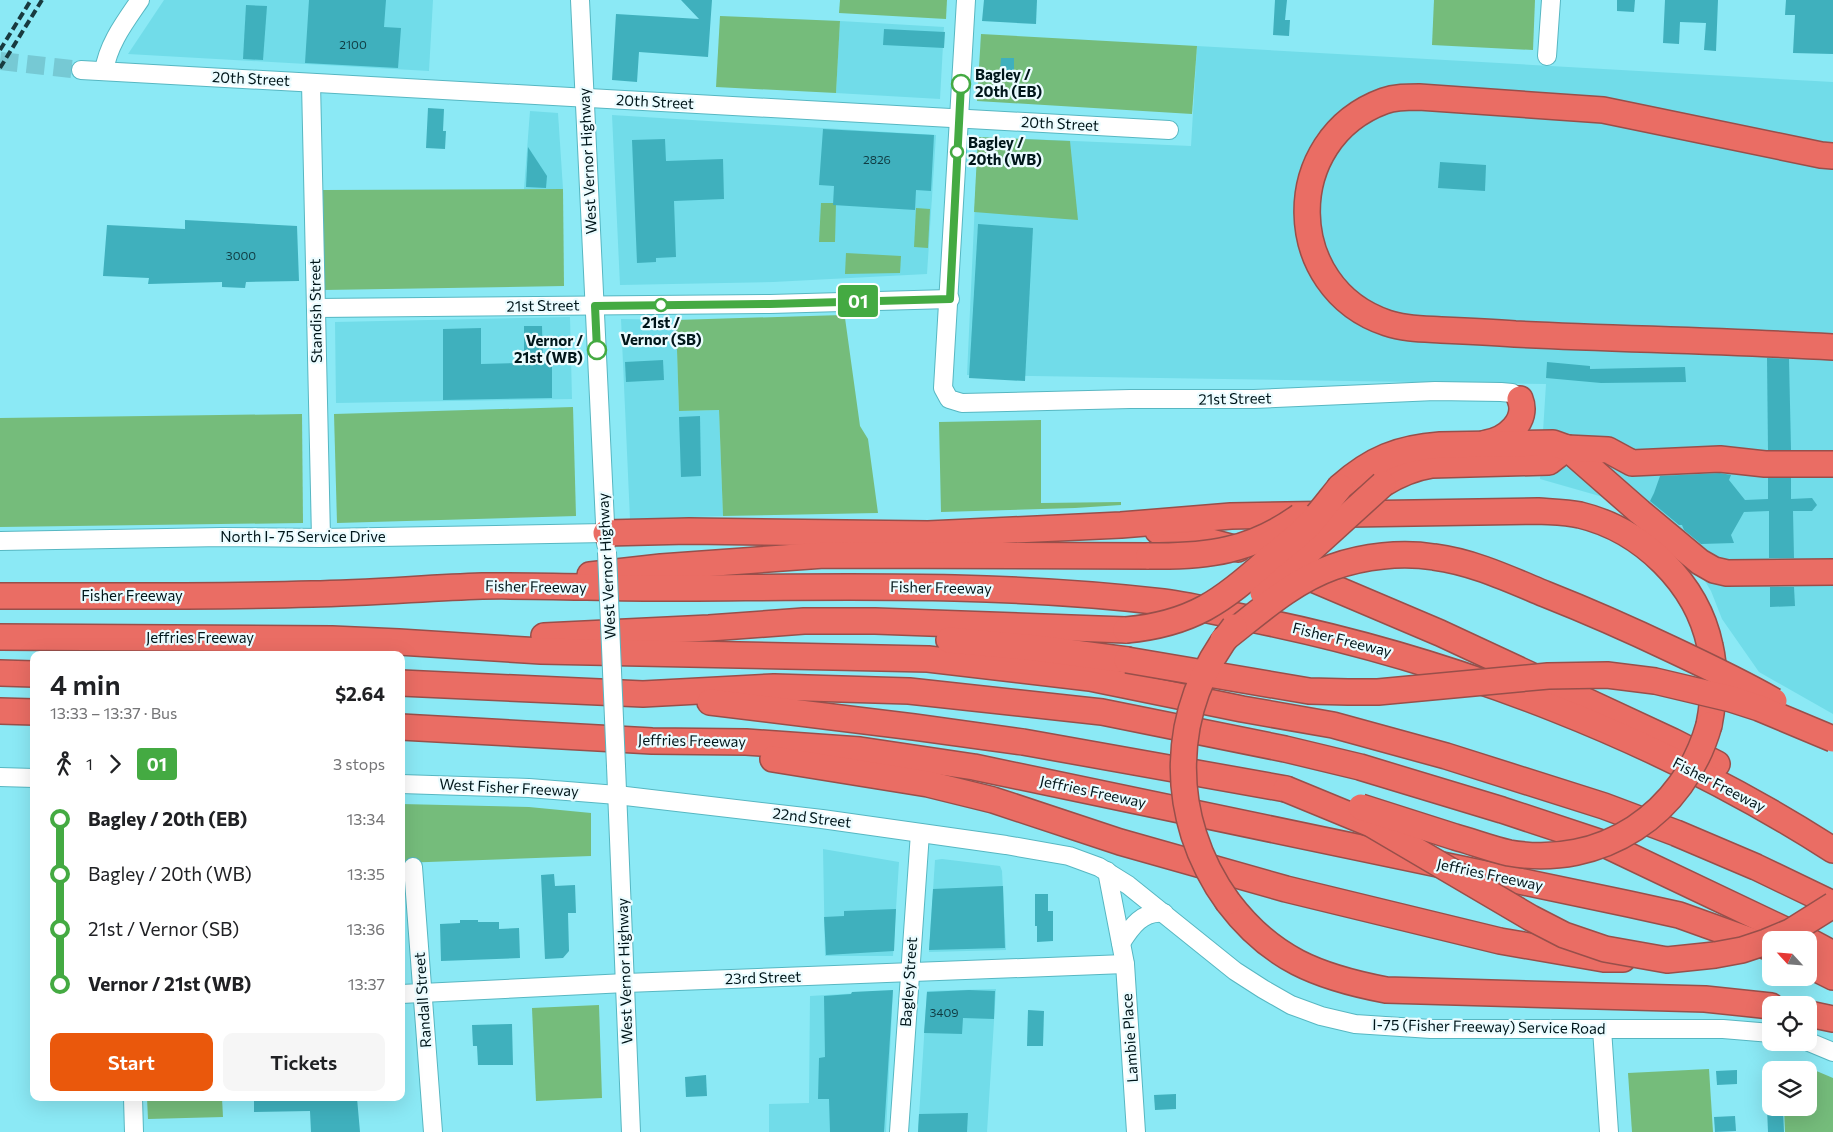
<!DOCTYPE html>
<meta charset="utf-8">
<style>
:root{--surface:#fff;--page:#f6f6f6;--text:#202124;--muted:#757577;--accent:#ea580c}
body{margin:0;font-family:Commissioner,sans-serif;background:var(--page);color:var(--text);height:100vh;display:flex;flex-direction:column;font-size:19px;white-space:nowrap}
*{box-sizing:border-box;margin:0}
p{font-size:16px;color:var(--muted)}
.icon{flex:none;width:28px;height:28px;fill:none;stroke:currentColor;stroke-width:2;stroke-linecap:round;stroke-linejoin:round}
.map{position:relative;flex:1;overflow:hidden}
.drawer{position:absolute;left:30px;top:651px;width:375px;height:450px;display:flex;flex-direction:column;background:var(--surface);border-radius:10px;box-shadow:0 5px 20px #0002}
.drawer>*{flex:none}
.badge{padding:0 10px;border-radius:4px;font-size:18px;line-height:32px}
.needle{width:32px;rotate:296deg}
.tools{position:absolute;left:1762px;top:931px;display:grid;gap:10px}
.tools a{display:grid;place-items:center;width:55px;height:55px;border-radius:10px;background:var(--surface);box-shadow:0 5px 20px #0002;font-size:25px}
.map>.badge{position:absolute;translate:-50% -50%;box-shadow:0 0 0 2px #fff}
.legs{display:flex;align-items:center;gap:8px;height:55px;padding:0 20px;font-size:16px}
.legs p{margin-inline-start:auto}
.overview{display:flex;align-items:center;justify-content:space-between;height:85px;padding:0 20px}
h1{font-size:28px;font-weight:600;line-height:38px}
.button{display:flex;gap:10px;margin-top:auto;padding:10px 20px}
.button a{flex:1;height:58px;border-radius:10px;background:var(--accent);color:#fff;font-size:20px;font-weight:600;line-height:58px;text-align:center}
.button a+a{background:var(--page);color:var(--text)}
ul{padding:0 20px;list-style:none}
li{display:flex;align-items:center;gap:18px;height:55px;font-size:19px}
li i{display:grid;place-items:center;width:8px;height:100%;margin:0 6px;background:currentColor}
li i::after{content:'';width:12px;height:12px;margin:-6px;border:4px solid;border-radius:50%;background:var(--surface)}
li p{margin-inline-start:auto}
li:first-child i{background:linear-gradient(#0000 50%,currentColor 0)}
li:last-child i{background:linear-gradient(currentColor 50%,#0000 0)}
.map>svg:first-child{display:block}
</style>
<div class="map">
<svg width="1833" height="1132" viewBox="0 0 1833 1132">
<rect width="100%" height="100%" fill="#8be9f5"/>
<g fill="#71dce9">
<polygon points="164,0 433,0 429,71 128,54"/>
<polygon points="840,21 944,27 940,99 836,93"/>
<polygon points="1197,46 1833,82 1833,714 1759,672 1722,619 1711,591 1700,573 1610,499 1540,479 1546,384 967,375 978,137 1191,146"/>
<polygon points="530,111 558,113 563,189 524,189"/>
<polygon points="612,115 936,135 927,274 773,282 620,285"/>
<polygon points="570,317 572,399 336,403 335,322"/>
<polygon points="621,319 676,320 679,411 719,410 723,516 630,519"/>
<polygon points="823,849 899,862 893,956 825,956"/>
<polygon points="942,859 1000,866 1002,871 1006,950 929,952 935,860"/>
<polygon points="996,989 987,1132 918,1132 927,991"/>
<polygon points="893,991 886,1132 769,1132 769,1104 809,1103 810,996"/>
</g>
<g fill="#75bc7b">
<polygon points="840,0 947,0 946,19 839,13"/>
<polygon points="1434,0 1535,0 1533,50 1432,45"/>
<polygon points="720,16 840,21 836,93 716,87"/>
<polygon points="981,34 1197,46 1192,114 977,101"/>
<polygon points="978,137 1070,141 1078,220 974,212"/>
<polygon points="563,189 564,286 324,290 323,190"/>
<polygon points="821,203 836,203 835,242 819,242"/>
<polygon points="916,208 930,209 928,248 914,247"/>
<polygon points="846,253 901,256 900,273 845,274"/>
<polygon points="842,315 842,318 845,318 860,426 868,439 878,513 723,516 719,410 679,411 676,320"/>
<polygon points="573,407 576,516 337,523 334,414"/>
<polygon points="302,414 303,523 0,527 0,418"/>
<polygon points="1041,420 1041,503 1121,502 1121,505 1075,508 941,512 939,422"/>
<polygon points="401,804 529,807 591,813 591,856 401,863"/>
<polygon points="599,1005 602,1098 536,1101 532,1008"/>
<polygon points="1807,1067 1833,1078 1833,1132 1785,1132 1784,1108 1809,1108 1809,1070 1799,1070"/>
<polygon points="1709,1069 1713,1132 1632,1132 1628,1073"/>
<polygon points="147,1098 222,1098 223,1117 148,1119"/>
</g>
<g fill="#3fb0bd">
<polygon points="309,0 386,0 384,27 401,28 398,68 305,63"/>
<polygon points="681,0 712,0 708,57 639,52 637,82 612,80 616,14 699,19"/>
<polygon points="984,0 1037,0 1036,24 982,21"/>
<polygon points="1275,0 1287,0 1285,20 1290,20 1289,36 1273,35"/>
<polygon points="1617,0 1635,0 1634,12 1617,11"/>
<polygon points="1665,0 1718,0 1716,51 1704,50 1706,23 1680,22 1679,44 1663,43"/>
<polygon points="1786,0 1833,0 1833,54 1793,53 1795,15 1785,15"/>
<polygon points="246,5 267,6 263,60 243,59"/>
<polygon points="884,29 945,32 944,48 883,45"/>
<polygon points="1001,58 1014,58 1014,72 1000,71"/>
<polygon points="428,108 444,109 443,131 446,131 445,149 426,148"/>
<polygon points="823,129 934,135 931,191 916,190 915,210 833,205 834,186 819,185"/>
<polygon points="665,139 666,161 723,159 724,199 674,201 676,257 656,258 656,262 637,263 632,140"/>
<polygon points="528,147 547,176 546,188 526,187"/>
<polygon points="1440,162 1486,165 1485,191 1438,188"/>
<polygon points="185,220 297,226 299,281 246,282 245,288 222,287 222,282 148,284 149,278 103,276 107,225 185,229"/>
<polygon points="978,224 1033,228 1025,381 969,378"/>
<polygon points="524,326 542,326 543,363 552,363 552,398 443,400 443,329 481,328 481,364 524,363"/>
<polygon points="1767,358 1789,359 1791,450 1768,450"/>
<polygon points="663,360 664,380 626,382 625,362"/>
<polygon points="1547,362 1590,366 1590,369 1685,367 1686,382 1601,383 1546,378"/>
<polygon points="700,416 701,476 681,477 679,417"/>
<polygon points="1720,473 1731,475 1729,480 1745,500 1768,499 1768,478 1791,478 1791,499 1812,498 1817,505 1812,511 1793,511 1794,558 1769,558 1769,511 1744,512 1731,535 1734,543 1701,544 1684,530 1682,525 1679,525 1650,501 1654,493 1660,476"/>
<polygon points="1770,587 1794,587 1795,606 1770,607"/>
<polygon points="554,874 555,886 575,885 576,913 568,913 569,951 563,958 545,959 541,875"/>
<polygon points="1003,886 1005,948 929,950 933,889"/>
<polygon points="1035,894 1048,894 1048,911 1053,911 1053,941 1037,942 1037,926 1035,926"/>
<polygon points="896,909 894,951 826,955 824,917 844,916 844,911"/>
<polygon points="460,920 478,920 478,922 499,922 499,929 519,928 520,958 441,961 440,924 460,923"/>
<polygon points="893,990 884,1132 830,1132 829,1099 818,1099 819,1058 825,1057 824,996 851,994 852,992"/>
<polygon points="969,990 995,991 994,1019 963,1018 962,1034 924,1033 927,992"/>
<polygon points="1028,1010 1044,1011 1043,1046 1027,1046"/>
<polygon points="512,1024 513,1065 478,1065 477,1046 473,1046 472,1025"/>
<polygon points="1737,1070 1737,1084 1717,1085 1716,1071"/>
<polygon points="706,1075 707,1096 686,1097 685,1077"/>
<polygon points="1176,1094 1176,1109 1155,1110 1154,1095"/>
<polygon points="254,1098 357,1098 360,1132 311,1132 310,1111 254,1112"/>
<polygon points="1767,1108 1783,1108 1784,1132 1768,1132"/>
<polygon points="968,1113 967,1132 918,1132 919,1114"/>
<polygon points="1735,1116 1736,1131 1715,1132 1714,1117"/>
</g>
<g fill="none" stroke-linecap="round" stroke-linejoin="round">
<polyline stroke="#76c9d4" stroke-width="18" stroke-dasharray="18 9" stroke-linecap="butt" points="0,61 81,70"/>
<g stroke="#57b7c2" stroke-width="20">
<g id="minor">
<polyline points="580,0 606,544"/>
<polyline points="966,0 943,388 949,399 962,403 1130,399 1254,399 1435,391 1501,392 1512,393 1520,399"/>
<polyline points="1547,56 1551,0"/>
<polyline points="81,70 1169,130"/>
<path d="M104,71C108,44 125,22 140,0"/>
<polyline points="311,83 321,538"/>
<polyline points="316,308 770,304 950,299"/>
<polyline points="0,541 222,537 321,538 606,533"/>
<polyline points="616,766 631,1132"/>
<polyline points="0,777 34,778"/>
<polyline points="401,784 529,788 617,795 822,819 1006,845 1069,856 1099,867 1128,885 1235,971 1263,989 1291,1005 1321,1016 1355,1024 1431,1029 1723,1029 1771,1033"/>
<polyline points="413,867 433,1132"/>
<polyline points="1107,871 1125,964 1136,1132"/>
<path d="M1121,943C1131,927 1143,910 1164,913"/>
<polyline points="401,994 626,983 1125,964"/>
<polyline points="1602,1029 1609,1132"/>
<polyline points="1809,1042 1833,1052"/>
<polyline points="133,1098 134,1132"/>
<polyline points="899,1132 920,833"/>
</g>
</g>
<g stroke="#984f4a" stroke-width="28">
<g id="highway">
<path d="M1833,156L1821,155L1603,110L1419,97C1407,97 1395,97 1384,101C1280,139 1282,288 1387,323C1404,329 1423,329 1441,330C1466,331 1490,332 1515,334C1621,339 1727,341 1833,347"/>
<path d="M1486,443C1506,440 1529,421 1520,399"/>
<polyline points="1567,448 1640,512 1700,562 1714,570 1727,573 1833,572"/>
<path d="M1383,484C1399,474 1413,468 1432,465L1549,462L1567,448"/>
<path d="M1340,487C1371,459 1399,448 1440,445L1553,443L1567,448L1608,450L1632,463L1720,459L1765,464H1833"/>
<polyline points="1158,531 1181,534 1238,549"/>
<path d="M606,533L689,531L928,534L1121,525L1231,516L1538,511C1552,512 1566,512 1580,515C1642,530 1697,583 1710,646C1716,672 1714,699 1709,725"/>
<polyline points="1294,571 1440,633 1672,741 1717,764"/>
<polyline points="590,575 661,567 824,555 1149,556"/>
<path d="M0,596C104,596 208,597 312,594C369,593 426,588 482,586C552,585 621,589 691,588C848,587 1007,583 1163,602C1194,606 1225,614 1256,620C1457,661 1660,739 1833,850"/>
<polyline points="544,636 709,628 804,621 875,621 1126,630"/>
<polyline points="0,637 332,639 399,642 541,651 928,659 1090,678 1242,709 1333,725 1446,756 1604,806 1676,833 1756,867 1833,904"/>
<polyline points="949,640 1036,648 1127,660"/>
<polyline points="0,673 34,674"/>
<polyline points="401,683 643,694 774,687 909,691 1102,712 1285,749 1360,767 1502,810 1602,843 1806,940"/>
<polyline points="710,702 914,727 1023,742 1286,789"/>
<polyline points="0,711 34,712"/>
<polyline points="401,727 652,741 746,742 860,750 974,767 1629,904 1679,915 1771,948"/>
<polyline points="773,759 928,784 993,800 1120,842 1286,889 1500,941 1604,959 1623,959"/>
<path d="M1228,902C1271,959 1318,977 1386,990L1705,999L1771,1006"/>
<polyline points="1809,941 1833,954"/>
<polyline points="1809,965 1833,977"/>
<polyline points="1809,1014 1833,1019"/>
</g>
</g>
<use href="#minor" stroke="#fff" stroke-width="18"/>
<use href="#highway" stroke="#ea6d64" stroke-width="25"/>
<g stroke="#183a3f" stroke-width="4" stroke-dasharray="8 4" stroke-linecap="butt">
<polyline points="0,50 31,0"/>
<polyline points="0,68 42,0"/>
</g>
<g stroke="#57b7c2" stroke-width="20" stroke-linecap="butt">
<polyline id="minor-bridge" points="607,552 616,766"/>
</g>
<g stroke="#984f4a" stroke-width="28" stroke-linecap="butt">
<g id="highway-bridge">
<path d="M1149,556C1207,557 1252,551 1300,516"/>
<polyline points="1263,593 1383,484"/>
<path d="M1126,630C1192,624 1223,601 1270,558C1285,546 1301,534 1313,520C1323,509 1331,498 1340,487"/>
<path d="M1223,640C1258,613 1291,582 1333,567C1364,556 1401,552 1434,557C1473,562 1509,579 1545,594C1588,611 1631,630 1673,650C1707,666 1741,682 1774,701"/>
<polyline points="1127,660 1309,691 1348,692 1378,692 1548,676 1607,675 1655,681 1731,699 1759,708 1833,739"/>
<polyline points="1286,789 1371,824 1531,918 1564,935 1605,949 1667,960 1715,955 1742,950 1766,942 1790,932 1833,905"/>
<path d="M1361,807C1392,817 1424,827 1455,837C1473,842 1491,849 1509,853C1602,869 1684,814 1709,725"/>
<path d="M1228,902C1167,818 1168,709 1234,627"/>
</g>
</g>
<use href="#minor-bridge" stroke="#fff" stroke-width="18"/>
<use href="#highway-bridge" stroke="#ea6d64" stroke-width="25"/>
</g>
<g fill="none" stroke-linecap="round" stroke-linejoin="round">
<g stroke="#fff" stroke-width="11">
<polyline id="line-1" points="597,350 595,306 770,304 950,299 961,84"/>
</g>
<use href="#line-1" stroke="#44aa42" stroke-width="8"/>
</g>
<g fill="#fff" stroke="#44aa42" stroke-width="2.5">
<circle cx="961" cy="84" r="9"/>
<circle cx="957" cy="152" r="6"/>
<circle cx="661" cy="305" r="6"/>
<circle cx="597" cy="350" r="9"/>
</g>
<g text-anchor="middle" stroke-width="4.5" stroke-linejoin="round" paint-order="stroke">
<g font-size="12" fill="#103c43">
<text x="353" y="49">2100</text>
<text x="877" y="164">2826</text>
<text x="241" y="260">3000</text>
<text x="944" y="1017">3409</text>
</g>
<g font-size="15" font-weight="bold" fill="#00161a" stroke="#ebfcff" text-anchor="start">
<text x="975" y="80">Bagley /<tspan x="975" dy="17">20th (EB)</tspan></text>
<text x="968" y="148">Bagley /<tspan x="968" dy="17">20th (WB)</tspan></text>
<text x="661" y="328" text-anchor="middle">21st /<tspan x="661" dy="17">Vernor (SB)</tspan></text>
<text x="583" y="346" text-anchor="end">Vernor /<tspan x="583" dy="17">21st (WB)</tspan></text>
</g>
<g font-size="15" fill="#00161a" stroke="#ebfcff">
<text transform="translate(251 79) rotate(3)" y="5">20th Street</text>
<text transform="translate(655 102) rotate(3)" y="5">20th Street</text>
<text transform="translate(1060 124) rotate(3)" y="5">20th Street</text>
<text transform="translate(588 161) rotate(-93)" y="5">West Vernor Highway</text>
<text transform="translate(543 306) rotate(-1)" y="5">21st Street</text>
<text transform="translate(316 311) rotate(-91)" y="5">Standish Street</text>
<text transform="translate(1235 399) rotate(-1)" y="5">21st Street</text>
<text x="303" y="542">North I- 75 Service Drive</text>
<text transform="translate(607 566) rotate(-93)" y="5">West Vernor Highway</text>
<text transform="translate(536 587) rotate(1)" y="5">Fisher Freeway</text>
<text transform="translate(941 588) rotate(1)" y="5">Fisher Freeway</text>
<text x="132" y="601">Fisher Freeway</text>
<text x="200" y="643">Jeffries Freeway</text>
<text transform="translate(1342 640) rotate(14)" y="5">Fisher Freeway</text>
<text transform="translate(692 741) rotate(1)" y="5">Jeffries Freeway</text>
<text transform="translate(1719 785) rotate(27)" y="5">Fisher Freeway</text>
<text transform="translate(509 788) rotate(3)" y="5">West Fisher Freeway</text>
<text transform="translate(1093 792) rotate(12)" y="5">Jeffries Freeway</text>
<text transform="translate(812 818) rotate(7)" y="5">22nd Street</text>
<text transform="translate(1490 875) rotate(12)" y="5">Jeffries Freeway</text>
<text transform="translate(625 971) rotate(-92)" y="5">West Vernor Highway</text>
<text transform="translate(763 978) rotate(-2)" y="5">23rd Street</text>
<text transform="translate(909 982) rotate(-86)" y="5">Bagley Street</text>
<text transform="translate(423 1000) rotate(-94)" y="5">Randall Street</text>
<text transform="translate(1489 1027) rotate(1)" y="5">I-75 (Fisher Freeway) Service Road</text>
<text transform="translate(1130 1038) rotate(-94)" y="5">Lambie Place</text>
</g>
</g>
</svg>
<div class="tools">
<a><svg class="needle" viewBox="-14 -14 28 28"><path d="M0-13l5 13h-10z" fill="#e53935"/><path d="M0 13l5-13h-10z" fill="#757577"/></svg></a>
<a><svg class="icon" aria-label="locate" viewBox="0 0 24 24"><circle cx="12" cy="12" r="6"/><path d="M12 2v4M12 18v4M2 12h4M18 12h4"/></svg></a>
<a><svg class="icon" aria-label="layers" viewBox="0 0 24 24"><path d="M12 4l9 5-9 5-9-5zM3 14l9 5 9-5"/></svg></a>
</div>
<b class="badge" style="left:858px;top:301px;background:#44aa42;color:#fff">01</b>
<section class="drawer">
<div class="overview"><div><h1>4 min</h1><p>13:33 – 13:37 · Bus</p></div><b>$2.64</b></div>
<div class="legs"><svg class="icon" aria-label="walk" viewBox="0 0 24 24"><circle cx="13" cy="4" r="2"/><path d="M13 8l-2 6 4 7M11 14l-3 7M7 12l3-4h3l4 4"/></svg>1<svg class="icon" aria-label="forward" viewBox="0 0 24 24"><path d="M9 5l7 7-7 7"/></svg><b class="badge" style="background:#44aa42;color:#fff">01</b><p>3 stops</p></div>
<ul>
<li><i style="color:#44aa42"></i><b>Bagley / 20th (EB)</b><p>13:34</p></li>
<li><i style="color:#44aa42"></i><span>Bagley / 20th (WB)</span><p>13:35</p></li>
<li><i style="color:#44aa42"></i><span>21st / Vernor (SB)</span><p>13:36</p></li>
<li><i style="color:#44aa42"></i><b>Vernor / 21st (WB)</b><p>13:37</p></li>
</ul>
<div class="button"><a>Start</a><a>Tickets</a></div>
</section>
</div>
